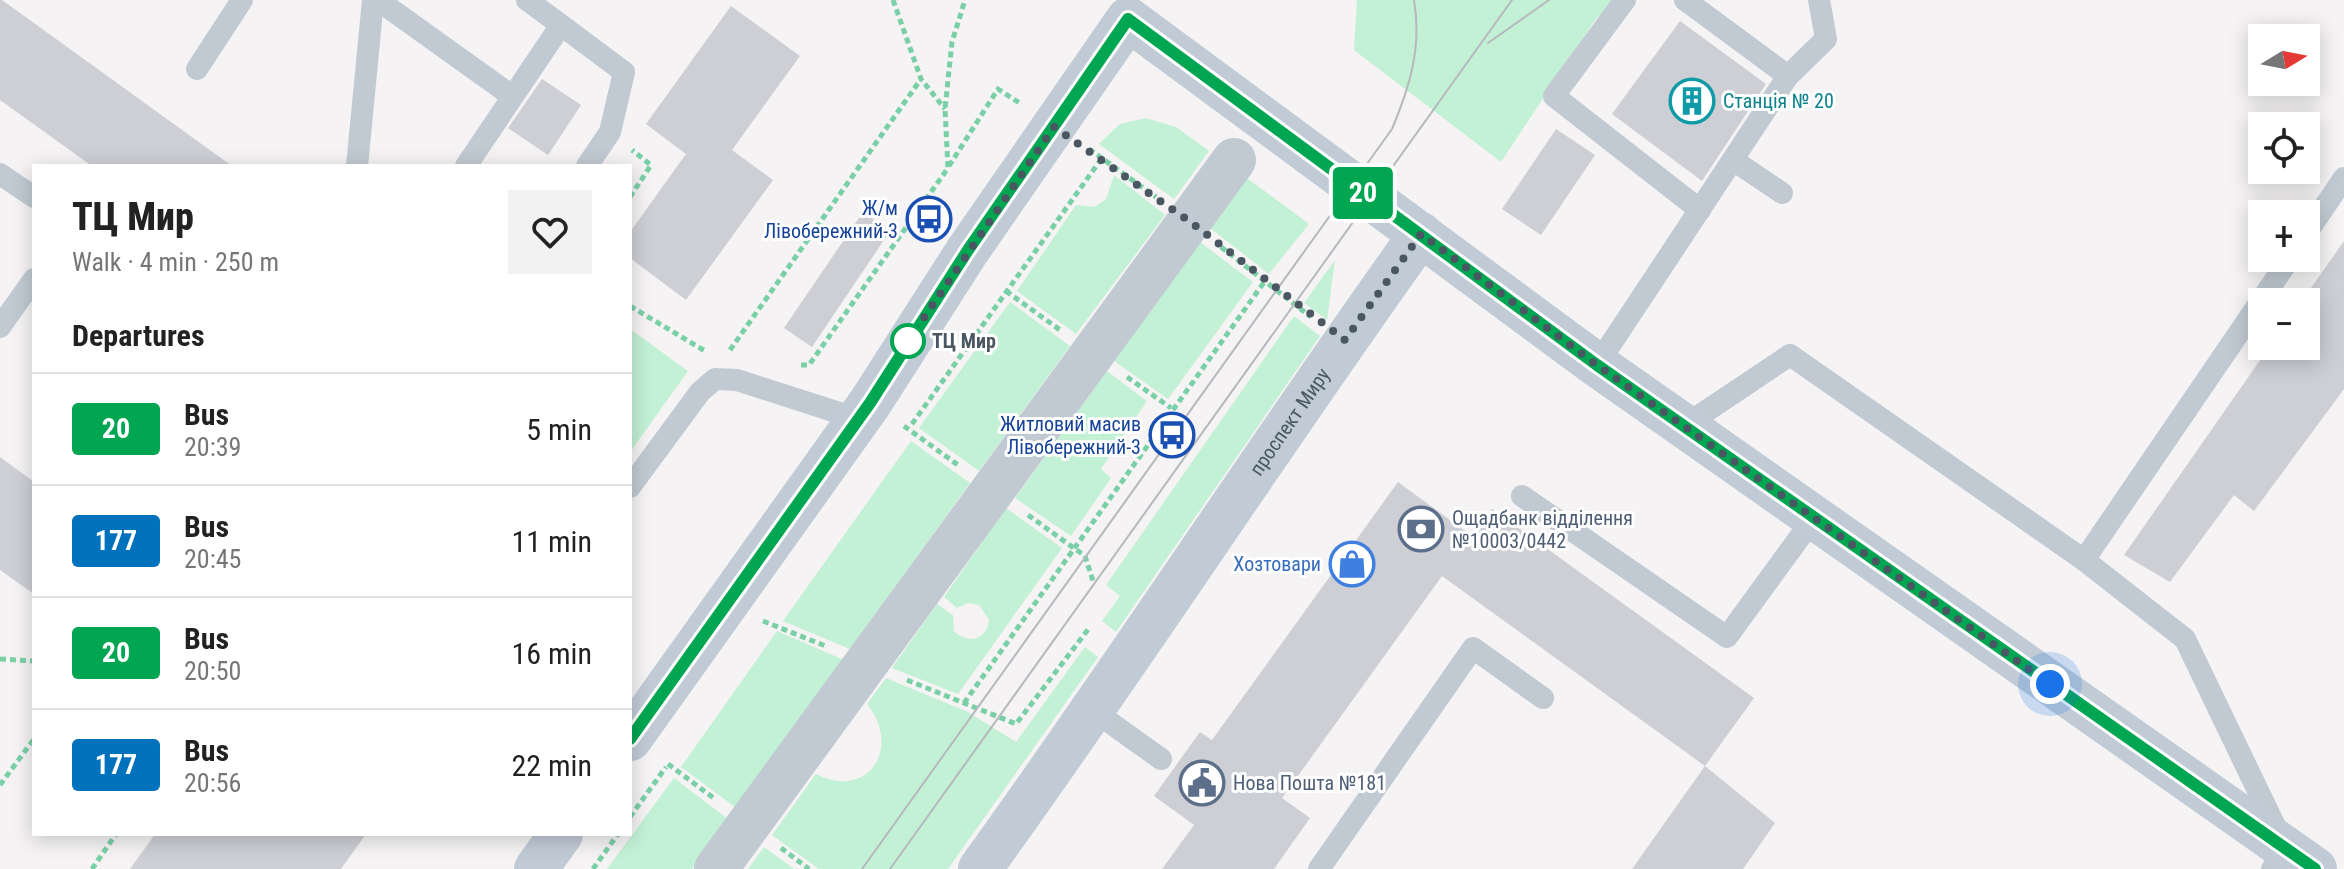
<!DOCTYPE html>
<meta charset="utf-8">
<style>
:root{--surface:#fff;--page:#f2f2f2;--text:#222;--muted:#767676;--line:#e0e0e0}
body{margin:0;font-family:"Roboto Condensed",sans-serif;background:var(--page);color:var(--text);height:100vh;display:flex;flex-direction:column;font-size:30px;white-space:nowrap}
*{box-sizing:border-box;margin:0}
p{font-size:26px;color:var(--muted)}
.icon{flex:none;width:44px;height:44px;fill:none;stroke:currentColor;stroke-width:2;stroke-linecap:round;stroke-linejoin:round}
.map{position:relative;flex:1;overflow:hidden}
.side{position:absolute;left:32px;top:164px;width:600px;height:672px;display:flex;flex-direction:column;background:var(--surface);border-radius:0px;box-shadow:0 4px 20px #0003}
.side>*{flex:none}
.badge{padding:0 16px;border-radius:6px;font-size:28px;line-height:52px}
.needle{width:52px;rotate:80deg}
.tools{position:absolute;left:2248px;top:24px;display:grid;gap:16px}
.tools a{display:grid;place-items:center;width:72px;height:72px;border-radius:0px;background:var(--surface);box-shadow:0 4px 20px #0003;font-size:40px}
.you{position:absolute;width:40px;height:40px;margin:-20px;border:6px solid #fff;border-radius:50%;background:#1a73e8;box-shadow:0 0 0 12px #1a73e833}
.map>.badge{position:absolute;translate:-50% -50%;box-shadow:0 0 0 4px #fff}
h2{padding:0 40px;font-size:30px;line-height:72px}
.round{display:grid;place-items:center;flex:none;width:84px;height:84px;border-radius:0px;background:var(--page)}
.overview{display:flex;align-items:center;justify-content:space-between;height:136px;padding:0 40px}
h1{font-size:38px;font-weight:800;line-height:60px}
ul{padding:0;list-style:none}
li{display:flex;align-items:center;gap:24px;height:112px;padding:0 40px;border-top:2px solid var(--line)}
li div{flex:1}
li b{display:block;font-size:30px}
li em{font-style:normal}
li .badge{min-width:88px;font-weight:700;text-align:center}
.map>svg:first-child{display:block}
</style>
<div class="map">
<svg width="2344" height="869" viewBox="0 0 2344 869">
<rect width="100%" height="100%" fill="#f5f3f3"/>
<g fill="#c3f1d5">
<polygon points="1357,0 1616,0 1595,20 1501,162 1354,50"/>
<polygon points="1146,118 1176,127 1209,151 1174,199 1099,144 1120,124"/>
<polygon points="1114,175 1165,215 1076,334 1017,291 1076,205 1095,207 1106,199"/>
<polygon points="1247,178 1309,224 1269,274 1210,228"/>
<polygon points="1200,242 1253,282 1168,399 1114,361"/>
<polygon points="1335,260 1327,320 1304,303"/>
<polygon points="1010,302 1070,346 979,471 919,428"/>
<polygon points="1294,316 1320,336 1116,632 1102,621 1120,596 1106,585"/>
<polygon points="630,329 688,371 630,452"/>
<polygon points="1107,371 1147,401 1101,469 1111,478 1071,536 1015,498"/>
<polygon points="911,441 970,483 850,649 783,621"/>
<path d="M1006,508L1062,548L958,694L892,668L937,604L953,615L954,631C968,645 987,640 989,620L979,605L968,603L957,608L944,597Z"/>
<polygon points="777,631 844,660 735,807 681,767"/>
<path d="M1085,647L1098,657L948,869H819L772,835L816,774C869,801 902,747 867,704L886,678L968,712L1016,742Z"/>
<polygon points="674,778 728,819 692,869 607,869"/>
<polygon points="764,847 794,869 748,869"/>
</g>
<g fill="#cdcfd5">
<polygon points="0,0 2,0 232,166 92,166 0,100"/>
<polygon points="731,6 800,56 732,150 773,180 686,300 630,258 630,232 686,154 646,124"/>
<polygon points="1680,21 1766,84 1702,181 1612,114"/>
<polygon points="542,79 581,105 548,155 508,128"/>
<polygon points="1556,129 1595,155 1541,235 1502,209"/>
<polygon points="863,212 890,231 812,347 784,328"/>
<polygon points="2344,241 2344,389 2254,511 2234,495 2170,582 2124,555 2270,346 2306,346 2306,302 2301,302"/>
<polygon points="0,457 34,482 34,594 0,570"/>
<polygon points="1398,482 1472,536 1492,509 1754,698 1705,766 1442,576 1282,798 1310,818 1274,869 1162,869 1194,825 1154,796 1200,732 1212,740"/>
<polygon points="1705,766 1775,823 1743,869 1632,869"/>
<polygon points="155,834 366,834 341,869 130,869"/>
</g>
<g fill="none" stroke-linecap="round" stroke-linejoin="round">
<g stroke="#7ad0a6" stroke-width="5" stroke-dasharray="6 4" stroke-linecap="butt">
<polyline points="893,0 921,79 945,109"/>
<polyline points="1089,149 1156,197"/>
<polyline points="949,166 998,89 1021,104"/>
<polyline points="630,197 651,165 632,150"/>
<polyline points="1221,247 1311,317"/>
<polyline points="1006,291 1060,330"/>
<polyline points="630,306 705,351"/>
<polyline points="730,350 921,79"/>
<polyline points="801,365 809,365 948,168 945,109 952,42 965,0"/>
<polyline points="1127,377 1171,408"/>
<polyline points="912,424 1102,158"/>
<polyline points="904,426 958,465"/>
<polyline points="1028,515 1085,556 1094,584"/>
<polyline points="763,621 828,647"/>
<polyline points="0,659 34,661"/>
<polyline points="907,680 1016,724 1090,627"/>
<polyline points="964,703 1265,281"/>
<polyline points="668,764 715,799"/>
<polyline points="0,785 34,739"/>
<polyline points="630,817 666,767"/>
<polyline points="781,848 809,869"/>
<polyline points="92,869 116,834"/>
<polyline points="593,869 618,834"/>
</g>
<g stroke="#c1cad2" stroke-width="22">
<polyline points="378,0 512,96"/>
<polyline points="527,0 561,25"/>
<polyline points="1625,0 1554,96 1700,210"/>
<polyline points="197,69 242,0"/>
<polyline points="1788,76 1826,39 1819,0"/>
<polyline points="1733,160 1782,193"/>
<polyline points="357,166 373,0"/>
<polyline points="466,166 561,25 624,72 610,132 587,166"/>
<polyline points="0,174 34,197"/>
<polyline points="2306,234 2344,178"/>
<polyline points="0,327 34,279"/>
<polyline points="1597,365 1788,76 1685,0"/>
<polyline points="1684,426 1790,355 2084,560 2185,639 2286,849 2272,869"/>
<polyline points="630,487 700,392 715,379 737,380 858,419"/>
<polyline points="1522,496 1727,637 1813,519"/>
<polyline points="2084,560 2290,258"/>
<polyline points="1094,711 1161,759"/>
<polyline points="1319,869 1473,648 1543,698"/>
</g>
<polyline stroke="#c1cad2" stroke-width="44" points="716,869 1234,160"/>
<g stroke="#c1cbd6" stroke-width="44">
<polyline points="630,739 870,403 968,250 1128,19 1597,365 2315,869"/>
<polyline points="536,869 561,834"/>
<path id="s1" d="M980,869C1131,660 1271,443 1421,234"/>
</g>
<g stroke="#b5b8bd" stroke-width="2">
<polyline points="1488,43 1549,0"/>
<path d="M862,869L1392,129C1410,86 1422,47 1414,0"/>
<polyline points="890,869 1512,0"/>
</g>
</g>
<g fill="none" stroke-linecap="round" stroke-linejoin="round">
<g stroke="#fff" stroke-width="18">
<polyline id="line" points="630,739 870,403 968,250 1128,19 1597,365 2315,869"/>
</g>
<use href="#line" stroke="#00a651" stroke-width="12"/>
<polyline stroke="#4a5661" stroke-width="8" stroke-dasharray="0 14.4" points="908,341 1054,127 1189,221 1345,340 1421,234 1597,365 2050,684"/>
</g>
<defs>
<g id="building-ring" transform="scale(2.3)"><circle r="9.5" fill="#fff" stroke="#0f9aa8" stroke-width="1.5"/><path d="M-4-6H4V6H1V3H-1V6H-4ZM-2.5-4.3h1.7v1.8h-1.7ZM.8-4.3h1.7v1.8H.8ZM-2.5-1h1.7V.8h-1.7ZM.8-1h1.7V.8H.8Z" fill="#0f9aa8"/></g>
<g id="bus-ring" transform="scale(2.3)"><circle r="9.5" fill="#fff" stroke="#1a4fb4" stroke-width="1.5"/><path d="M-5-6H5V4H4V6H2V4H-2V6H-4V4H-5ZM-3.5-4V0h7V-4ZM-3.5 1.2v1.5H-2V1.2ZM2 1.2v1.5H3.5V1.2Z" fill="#1a4fb4"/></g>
<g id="bank-ring" transform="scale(2.3)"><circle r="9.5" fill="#fff" stroke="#5c6f8a" stroke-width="1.5"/><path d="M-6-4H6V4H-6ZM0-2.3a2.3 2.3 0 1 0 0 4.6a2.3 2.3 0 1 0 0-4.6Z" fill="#5c6f8a"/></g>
<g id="shop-ring" transform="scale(2.3)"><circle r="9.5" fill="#fff" stroke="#3f7fe0" stroke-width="1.5"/><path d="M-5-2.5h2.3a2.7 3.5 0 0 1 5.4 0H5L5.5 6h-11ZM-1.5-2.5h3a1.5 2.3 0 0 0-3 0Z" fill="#3f7fe0"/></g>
<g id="civic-ring" transform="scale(2.3)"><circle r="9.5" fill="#fff" stroke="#5c6f8a" stroke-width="1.5"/><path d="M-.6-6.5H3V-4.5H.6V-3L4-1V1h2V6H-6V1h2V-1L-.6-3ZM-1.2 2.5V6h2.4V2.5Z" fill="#5c6f8a"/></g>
</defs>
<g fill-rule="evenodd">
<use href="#building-ring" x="1692" y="101"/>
<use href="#bus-ring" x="929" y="219"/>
<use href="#bus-ring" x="1172" y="435"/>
<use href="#bank-ring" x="1421" y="529"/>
<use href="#shop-ring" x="1352" y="564"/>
<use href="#civic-ring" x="1202" y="783"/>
</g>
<circle fill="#fff" stroke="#00a651" stroke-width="4" cx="908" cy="341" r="16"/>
<g text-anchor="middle" stroke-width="6" stroke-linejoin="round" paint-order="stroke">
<g font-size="20" fill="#0d838f" stroke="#fff" text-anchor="start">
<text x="1723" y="108">Станція № 20</text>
</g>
<g font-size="20" fill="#164399" stroke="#fff" text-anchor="end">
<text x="898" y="215">Ж/м<tspan x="898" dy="23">Лівобережний-3</tspan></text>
<text x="1141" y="431">Житловий масив<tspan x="1141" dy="23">Лівобережний-3</tspan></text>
</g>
<g font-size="20" font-weight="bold" fill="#4a5661" stroke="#fff" text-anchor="start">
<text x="932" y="348">ТЦ Мир</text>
</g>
<g font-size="20" fill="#4a5661" stroke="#fff">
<text dy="7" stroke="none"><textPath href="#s1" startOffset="544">проспект Миру</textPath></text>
</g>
<g font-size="20" fill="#4e5e75" stroke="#fff" text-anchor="start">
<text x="1452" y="525">Ощадбанк відділення<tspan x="1452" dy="23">№10003/0442</tspan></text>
<text x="1233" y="790">Нова Пошта №181</text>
</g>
<g font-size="20" fill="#366cbe" stroke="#fff" text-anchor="end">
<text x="1321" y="571">Хозтовари</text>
</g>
</g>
</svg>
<div class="tools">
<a><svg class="needle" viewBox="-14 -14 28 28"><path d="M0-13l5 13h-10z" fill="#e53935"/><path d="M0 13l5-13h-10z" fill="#767676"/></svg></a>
<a><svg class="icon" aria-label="locate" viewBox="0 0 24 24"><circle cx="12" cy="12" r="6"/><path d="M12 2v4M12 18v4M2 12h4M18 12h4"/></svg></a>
<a>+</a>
<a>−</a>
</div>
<div class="you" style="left:2050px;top:684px"></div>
<b class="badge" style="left:1363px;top:193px;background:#00a651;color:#fff">20</b>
<section class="side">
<div class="overview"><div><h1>ТЦ Мир</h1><p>Walk · 4 min · 250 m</p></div><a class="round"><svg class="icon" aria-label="heart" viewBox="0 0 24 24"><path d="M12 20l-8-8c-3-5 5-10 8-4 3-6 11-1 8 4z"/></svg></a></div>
<h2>Departures</h2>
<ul>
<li><span class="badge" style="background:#00a651;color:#fff">20</span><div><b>Bus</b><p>20:39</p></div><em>5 min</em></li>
<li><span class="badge" style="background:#0072bc;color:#fff">177</span><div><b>Bus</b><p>20:45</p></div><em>11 min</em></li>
<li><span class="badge" style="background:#00a651;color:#fff">20</span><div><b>Bus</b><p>20:50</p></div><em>16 min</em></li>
<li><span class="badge" style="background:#0072bc;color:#fff">177</span><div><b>Bus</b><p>20:56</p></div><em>22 min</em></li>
</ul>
</section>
</div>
